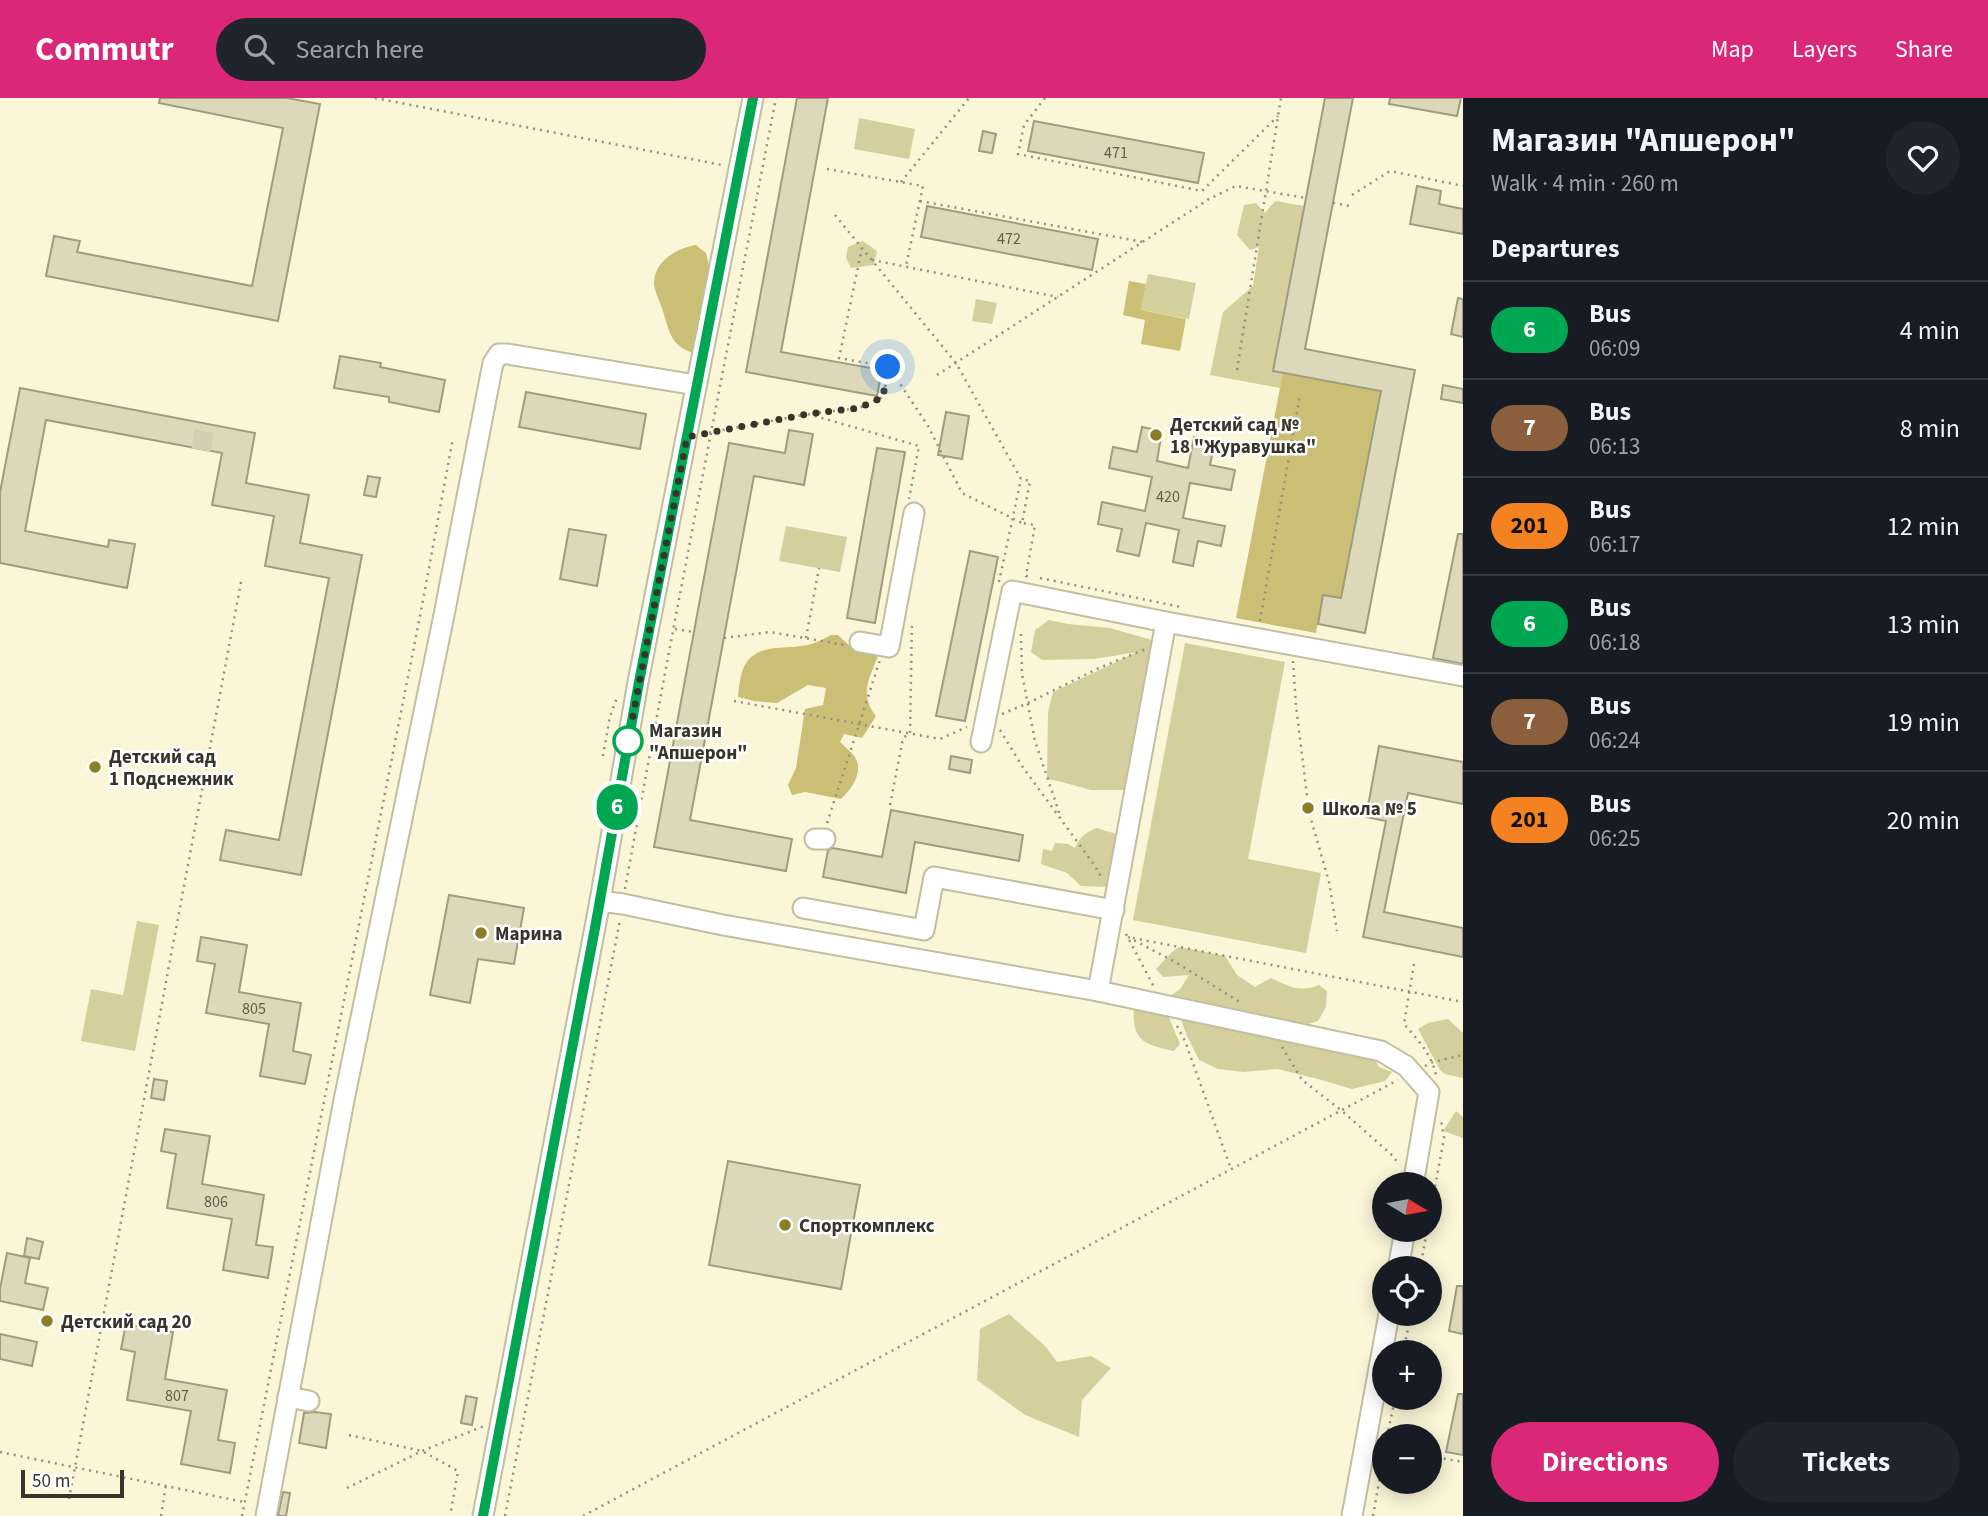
<!DOCTYPE html>
<meta charset="utf-8">
<style>
:root{--surface:#171b24;--page:#20242c;--text:#f1f3f6;--muted:#9ea1a6;--line:#363941;--accent:#db2777}
body{margin:0;font-family:"Source Sans 3",sans-serif;background:var(--page);color:var(--text);height:100vh;display:flex;flex-direction:column;font-size:26px;white-space:nowrap}
*{box-sizing:border-box;margin:0}
p{font-size:23px;color:var(--muted)}
.icon{flex:none;width:38px;height:38px;fill:none;stroke:currentColor;stroke-width:2;stroke-linecap:round;stroke-linejoin:round}
.map{position:relative;flex:1;overflow:hidden}
.sheet{display:flex;flex-direction:column;background:var(--surface);width:525px}
.sheet>*{flex:none}
.badge{padding:0 14px;border-radius:23px;font-size:24px;line-height:46px}
.needle{width:46px;rotate:100deg}
.buttons{position:absolute;left:1372px;top:1074px;display:grid;gap:14px}
.buttons a{display:grid;place-items:center;width:70px;height:70px;border-radius:50%;background:var(--surface);box-shadow:0 4px 18px #0003;font-size:35px}
.scale{position:absolute;left:21px;bottom:18px;width:103px;box-sizing:border-box;padding-left:7px;border:4px solid #373529;border-top:0;font-size:19px;line-height:24px;white-space:nowrap;color:#373529;-webkit-text-stroke:5px #fff;paint-order:stroke}
.you{position:absolute;width:35px;height:35px;margin:-18px;border:5px solid #fff;border-radius:50%;background:#1a73e8;box-shadow:0 0 0 10px #1a73e833}
.map>.badge{position:absolute;translate:-50% -50%;box-shadow:0 0 0 4px #fff}
h2{padding:0 28px;font-size:26px;line-height:63px}
.round{display:grid;place-items:center;flex:none;width:74px;height:74px;border-radius:37px;background:var(--page)}
.overview{display:flex;align-items:center;justify-content:space-between;height:119px;padding:0 28px}
h1{font-size:33px;font-weight:700;line-height:52px}
.primary-button{display:flex;gap:14px;margin-top:auto;padding:14px 28px}
.primary-button a{flex:1;height:80px;border-radius:42px;background:var(--accent);color:#fff;font-size:28px;font-weight:700;line-height:80px;text-align:center}
.primary-button a+a{background:var(--page);color:var(--text)}
ul{padding:0;list-style:none}
li{display:flex;align-items:center;gap:21px;height:98px;padding:0 28px;border-top:2px solid var(--line)}
li div{flex:1}
li b{display:block;font-size:26px}
li em{font-style:normal}
li .badge{min-width:77px;font-weight:700;text-align:center}
header{display:flex;align-items:center;gap:42px;box-sizing:border-box;height:98px;padding:0 35px;background:var(--accent);color:#fff}
header strong{font-size:33px}
nav{display:flex;gap:38px;margin-inline-start:auto;font-size:24px}
.search{width:490px;height:63px;background:var(--page);display:flex;align-items:center;gap:18px;box-sizing:border-box;padding:0 24px;border-radius:38px;color:var(--muted);font-size:26px}
main{display:flex;flex:1;min-height:0}
.map>svg:first-child{display:block}
</style>
<header>
<strong>Commutr</strong>
<div class="search"><svg class="icon" aria-label="search" viewBox="0 0 24 24"><circle cx="10" cy="10" r="6"/><path d="M15 15l6 6"/></svg>Search here</div>
<nav><a>Map</a><a>Layers</a><a>Share</a></nav>
</header>
<main>
<div class="map">
<svg width="1463" height="1418" viewBox="0 0 1463 1418">
<rect width="100%" height="100%" fill="#faf6d7"/>
<g fill="#d5ce9d">
<polygon points="859,20 915,31 909,61 854,51"/>
<polygon points="1275,103 1304,108 1273,272 1283,274 1280,290 1210,277 1223,214 1253,188 1259,149 1250,152 1237,137 1244,107 1256,105 1265,115"/>
<polygon points="863,143 877,153 874,167 851,170 846,160 848,149"/>
<polygon points="1148,176 1196,185 1189,221 1141,212"/>
<polygon points="976,201 997,205 992,226 972,223"/>
<polygon points="786,428 847,439 840,474 779,463"/>
<polygon points="1049,522 1068,526 1110,530 1152,542 1125,692 1091,692 1058,683 1047,681 1048,614 1053,594 1137,554 1094,561 1042,562 1031,554 1035,532"/>
<polygon points="1185,545 1285,564 1248,761 1321,775 1306,855 1133,822"/>
<path d="M1096,730L1120,737L1113,779L1105,789L1081,788L1067,775L1041,766L1043,751L1052,753L1055,745L1068,746L1075,750C1080,739 1085,735 1096,730Z"/>
<polygon points="137,823 159,827 135,953 81,943 91,891 123,897"/>
<path d="M1179,849L1225,858L1237,877L1255,889L1271,880C1288,888 1300,895 1319,887L1327,893L1326,909L1318,923L1308,926L1168,900L1180,891L1189,877L1163,879L1156,871L1172,854Z"/>
<path d="M1134,909L1167,915L1180,946L1174,953C1145,947 1131,943 1134,909Z"/>
<polygon points="1180,919 1373,958 1379,969 1392,974 1385,983 1352,991 1318,981 1277,971 1243,974 1218,971 1199,962 1187,938"/>
<polygon points="1448,921 1463,935 1463,980 1445,976 1440,972 1418,931 1428,925"/>
<polygon points="1456,1013 1463,1019 1463,1040 1443,1033"/>
<polygon points="1009,1216 1045,1248 1057,1264 1091,1258 1111,1270 1082,1302 1079,1339 1025,1317 977,1282 980,1231"/>
</g>
<g fill="#cabf74">
<path d="M696,147L706,155L709,167L695,255C670,250 669,231 662,210C659,201 654,193 654,184C655,163 677,150 696,147Z"/>
<polygon points="1129,183 1146,186 1141,212 1186,221 1180,253 1141,246 1145,222 1123,217"/>
<polygon points="1283,274 1381,293 1341,500 1323,497 1316,535 1236,520"/>
<path d="M831,537H838L855,553L878,558C869,581 859,597 876,618L862,640L844,636L840,644C845,649 853,655 856,661C863,675 851,692 841,701L805,694L792,697L788,687L796,670L805,611L823,607L826,590L808,587L777,605L754,603L738,599C739,590 740,575 745,567C759,543 789,553 811,546C818,544 825,540 831,537Z"/>
</g>
<g fill="#dcd8ba" stroke="#a09c7f" stroke-width="2">
<polygon points="160,0 287,0 320,6 278,223 46,178 54,138 80,143 77,154 252,188 283,30 159,5"/>
<polygon points="797,0 828,0 781,254 882,272 877,298 746,274"/>
<polygon points="1325,0 1353,0 1305,251 1415,272 1365,535 1318,526 1323,497 1341,500 1381,293 1273,273"/>
<polygon points="1390,0 1461,0 1457,18 1389,6"/>
<polygon points="1034,23 1204,55 1198,85 1028,53"/>
<polygon points="983,33 996,36 992,55 979,53"/>
<polygon points="1417,88 1441,93 1439,106 1463,111 1463,136 1410,126"/>
<polygon points="927,108 1098,141 1092,172 921,139"/>
<polygon points="1458,200 1463,201 1463,239 1451,236"/>
<polygon points="340,258 381,265 380,269 445,282 439,314 389,304 389,299 334,290"/>
<polygon points="1443,287 1463,291 1463,305 1441,301"/>
<polygon points="20,290 255,335 246,385 309,397 300,445 362,457 301,777 220,762 226,732 279,742 329,480 265,468 274,418 212,407 222,355 46,322 25,433 108,449 109,442 135,446 127,490 0,465 0,394"/>
<polygon points="526,294 646,316 640,351 519,329"/>
<polygon points="946,314 969,318 962,361 938,357"/>
<polygon points="1142,329 1162,333 1157,363 1188,370 1194,339 1215,343 1210,367 1235,372 1231,392 1190,385 1183,420 1225,428 1221,448 1198,443 1193,468 1173,464 1179,432 1146,425 1139,458 1117,453 1122,431 1098,426 1102,404 1145,413 1152,379 1109,370 1113,349 1137,354"/>
<polygon points="789,332 813,336 804,387 754,378 690,722 792,741 786,773 654,749 729,345 785,355"/>
<polygon points="877,350 905,354 875,525 847,520"/>
<polygon points="368,378 380,380 376,399 364,397"/>
<polygon points="569,431 606,437 597,488 560,481"/>
<polygon points="1458,436 1463,436 1463,566 1433,560"/>
<polygon points="970,453 998,459 965,623 936,618"/>
<polygon points="1379,648 1463,664 1463,706 1408,695 1384,814 1463,830 1463,859 1363,839 1386,723 1366,719"/>
<polygon points="951,658 972,662 970,675 949,671"/>
<polygon points="891,712 1023,737 1019,763 915,744 906,795 823,779 828,752 833,750 882,759"/>
<polygon points="449,797 524,810 514,866 478,861 470,905 430,897"/>
<polygon points="201,839 247,847 239,894 301,905 293,953 311,957 305,986 260,978 269,926 206,915 215,866 197,863"/>
<polygon points="154,981 167,983 164,1002 151,1000"/>
<polygon points="165,1031 210,1038 202,1086 264,1097 256,1147 273,1149 268,1180 223,1172 232,1121 167,1110 176,1056 161,1053"/>
<polygon points="728,1063 860,1087 841,1191 709,1167"/>
<polygon points="27,1140 43,1144 39,1161 24,1158"/>
<polygon points="7,1155 30,1160 25,1185 48,1190 43,1212 0,1203 0,1191"/>
<polygon points="1457,1188 1463,1188 1463,1236 1449,1233"/>
<polygon points="126,1226 173,1234 165,1281 227,1292 218,1342 235,1345 230,1375 181,1366 191,1313 127,1302 135,1254 121,1251"/>
<polygon points="0,1236 37,1244 32,1268 0,1261"/>
<polygon points="1458,1296 1463,1296 1463,1357 1446,1354"/>
<polygon points="466,1298 477,1300 472,1327 461,1325"/>
<polygon points="315,1314 331,1316 326,1350 299,1345 304,1315"/>
<polygon points="283,1394 290,1395 286,1418 278,1418"/>
</g>
<g fill="none" stroke-linecap="round" stroke-linejoin="round">
<polyline stroke="#d3cfb4" stroke-width="19" stroke-dasharray="19 10" stroke-linecap="butt" points="201,352 206,325"/>
<g stroke="#c2bea0" stroke-width="23">
<g id="minor">
<polyline points="860,544 889,549 914,415"/>
<polyline points="981,644 1012,493 1166,524 1463,578"/>
<polyline points="815,741 825,741"/>
<polyline points="600,803 623,806 723,827 1098,893 1381,953 1406,968 1429,994 1413,1087"/>
<polyline points="803,810 924,832 934,779 1114,812"/>
<polyline points="1098,893 1166,524"/>
<polyline points="1398,1171 1405,1132"/>
<polyline points="288,1299 309,1303"/>
<polyline points="266,1418 344,1002 444,517 493,265 499,256 508,256 696,287"/>
<polyline points="483,1418 600,803 638,584 753,0"/>
<polyline points="1352,1418 1389,1216"/>
</g>
</g>
<g stroke="#93907b" stroke-width="2.5" stroke-dasharray="2 5" stroke-linecap="butt">
<polyline points="375,0 722,67"/>
<polyline points="1045,0 1024,27 1018,56 1202,93 1278,18"/>
<polyline points="827,71 923,88 906,168"/>
<polyline points="901,84 969,0"/>
<polyline points="1352,97 1390,73 1463,88"/>
<polyline points="920,103 1143,144"/>
<polyline points="1333,105 1350,108"/>
<polyline points="835,117 956,265 1021,381 1030,383 1022,425 1035,427 1026,478 1030,478"/>
<polyline points="872,162 1058,199"/>
<polyline points="889,269 928,328 962,395 1022,425"/>
<polyline points="1237,272 1281,0"/>
<polyline points="937,277 1209,101 1236,88 1306,100"/>
<polyline points="808,316 919,348 909,401"/>
<polyline points="702,336 808,316 859,310 883,299 889,269 839,260 862,150"/>
<polyline points="1040,480 1181,509"/>
<polyline points="999,484 1021,381"/>
<polyline points="1260,523 1300,297"/>
<polyline points="675,531 694,534"/>
<polyline points="1021,536 1022,576 1035,643 1061,720"/>
<polyline points="724,540 770,534 845,547"/>
<polyline points="806,540 819,470"/>
<polyline points="1293,563 1296,608 1309,714 1329,784 1337,833"/>
<polyline points="734,603 940,641 967,629"/>
<polyline points="1002,616 1028,605 1099,570 1146,551"/>
<polyline points="1000,632 1022,668 1095,768 1101,779"/>
<polyline points="603,658 610,618 618,597"/>
<polyline points="890,707 903,640 910,635 912,523"/>
<polyline points="827,725 880,562"/>
<path d="M625,791C673,527 725,263 776,0"/>
<polyline points="1126,836 1154,889"/>
<polyline points="1128,839 1177,865 1243,906"/>
<polyline points="1133,840 1463,904"/>
<path d="M1414,866L1404,926C1418,942 1432,957 1436,977"/>
<polyline points="1177,928 1185,943 1231,1071"/>
<polyline points="1282,949 1302,982 1341,1012 1393,1058 1399,1067"/>
<polyline points="1425,968 1433,964 1463,957"/>
<polyline points="1430,1116 1444,1040 1441,1022"/>
<polyline points="1420,1171 1427,1132"/>
<polyline points="1403,1255 1411,1216"/>
<polyline points="349,1337 422,1353 458,1373 451,1413"/>
<polyline points="1387,1339 1395,1300"/>
<polyline points="0,1354 244,1404"/>
<polyline points="1430,1358 1463,1364"/>
<polyline points="347,1390 422,1353 484,1328"/>
<polyline points="69,1401 242,479"/>
<polyline points="161,1418 166,1387"/>
<polyline points="242,1418 421,513 453,340"/>
<polyline points="505,1418 620,822"/>
<polyline points="583,1418 1398,982"/>
<polyline points="1373,1418 1384,1355"/>
</g>
<use href="#minor" stroke="#fff" stroke-width="19"/>
</g>
<g fill="none" stroke-linecap="round" stroke-linejoin="round">
<g stroke="#fff" stroke-width="16">
<polyline id="line" points="483,1418 595,830 639,584 753,0"/>
</g>
<use href="#line" stroke="#00a651" stroke-width="10"/>
<polyline stroke="#373529" stroke-width="7" stroke-dasharray="0 12.6" points="628,643 687,339 808,316 859,310 883,299 888,269"/>
</g>
<g fill="#8b7e24" stroke="#fff" stroke-width="2.5">
<circle cx="1156" cy="337" r="7"/>
<circle cx="95" cy="669" r="7"/>
<circle cx="1308" cy="710" r="7"/>
<circle cx="481" cy="835" r="7"/>
<circle cx="785" cy="1127" r="7"/>
<circle cx="47" cy="1223" r="7"/>
</g>
<circle fill="#fff" stroke="#00a651" stroke-width="3.5" cx="628" cy="643" r="14"/>
<g text-anchor="middle" stroke-width="5" stroke-linejoin="round" paint-order="stroke">
<g font-size="16" fill="#605e4d">
<text x="1116" y="60">471</text>
<text x="1009" y="146">472</text>
<text x="1168" y="404">420</text>
<text x="254" y="916">805</text>
<text x="216" y="1109">806</text>
<text x="177" y="1303">807</text>
</g>
<g font-size="19" font-weight="bold" fill="#373529" stroke="#fff" text-anchor="start">
<text x="1170" y="333">Детский сад №<tspan x="1170" dy="22">18 "Журавушка"</tspan></text>
<text x="109" y="665">Детский сад<tspan x="109" dy="22">1 Подснежник</tspan></text>
<text x="1322" y="717">Школа № 5</text>
<text x="495" y="842">Марина</text>
<text x="799" y="1134">Спорткомплекс</text>
<text x="61" y="1230">Детский сад 20</text>
</g>
<g font-size="19" font-weight="bold" fill="#373529" stroke="#fff" text-anchor="start">
<text x="649" y="639">Магазин<tspan x="649" dy="22">"Апшерон"</tspan></text>
</g>
</g>
</svg>
<div class="buttons">
<a><svg class="needle" viewBox="-14 -14 28 28"><path d="M0-13l5 13h-10z" fill="#e53935"/><path d="M0 13l5-13h-10z" fill="#9ea1a6"/></svg></a>
<a><svg class="icon" aria-label="locate" viewBox="0 0 24 24"><circle cx="12" cy="12" r="6"/><path d="M12 2v4M12 18v4M2 12h4M18 12h4"/></svg></a>
<a>+</a>
<a>−</a>
</div>
<div class="scale">50 m</div>
<div class="you" style="left:888px;top:269px"></div>
<b class="badge" style="left:617px;top:709px;background:#00a651;color:#fff">6</b>
</div>
<section class="sheet">
<div class="overview"><div><h1>Магазин &quot;Апшерон&quot;</h1><p>Walk · 4 min · 260 m</p></div><a class="round"><svg class="icon" aria-label="heart" viewBox="0 0 24 24"><path d="M12 20l-8-8c-3-5 5-10 8-4 3-6 11-1 8 4z"/></svg></a></div>
<h2>Departures</h2>
<ul>
<li><span class="badge" style="background:#00a651;color:#fff">6</span><div><b>Bus</b><p>06:09</p></div><em>4 min</em></li>
<li><span class="badge" style="background:#8b5e3c;color:#fff">7</span><div><b>Bus</b><p>06:13</p></div><em>8 min</em></li>
<li><span class="badge" style="background:#f58220;color:#111">201</span><div><b>Bus</b><p>06:17</p></div><em>12 min</em></li>
<li><span class="badge" style="background:#00a651;color:#fff">6</span><div><b>Bus</b><p>06:18</p></div><em>13 min</em></li>
<li><span class="badge" style="background:#8b5e3c;color:#fff">7</span><div><b>Bus</b><p>06:24</p></div><em>19 min</em></li>
<li><span class="badge" style="background:#f58220;color:#111">201</span><div><b>Bus</b><p>06:25</p></div><em>20 min</em></li>
</ul>
<div class="primary-button"><a>Directions</a><a>Tickets</a></div>
</section>
</main>
